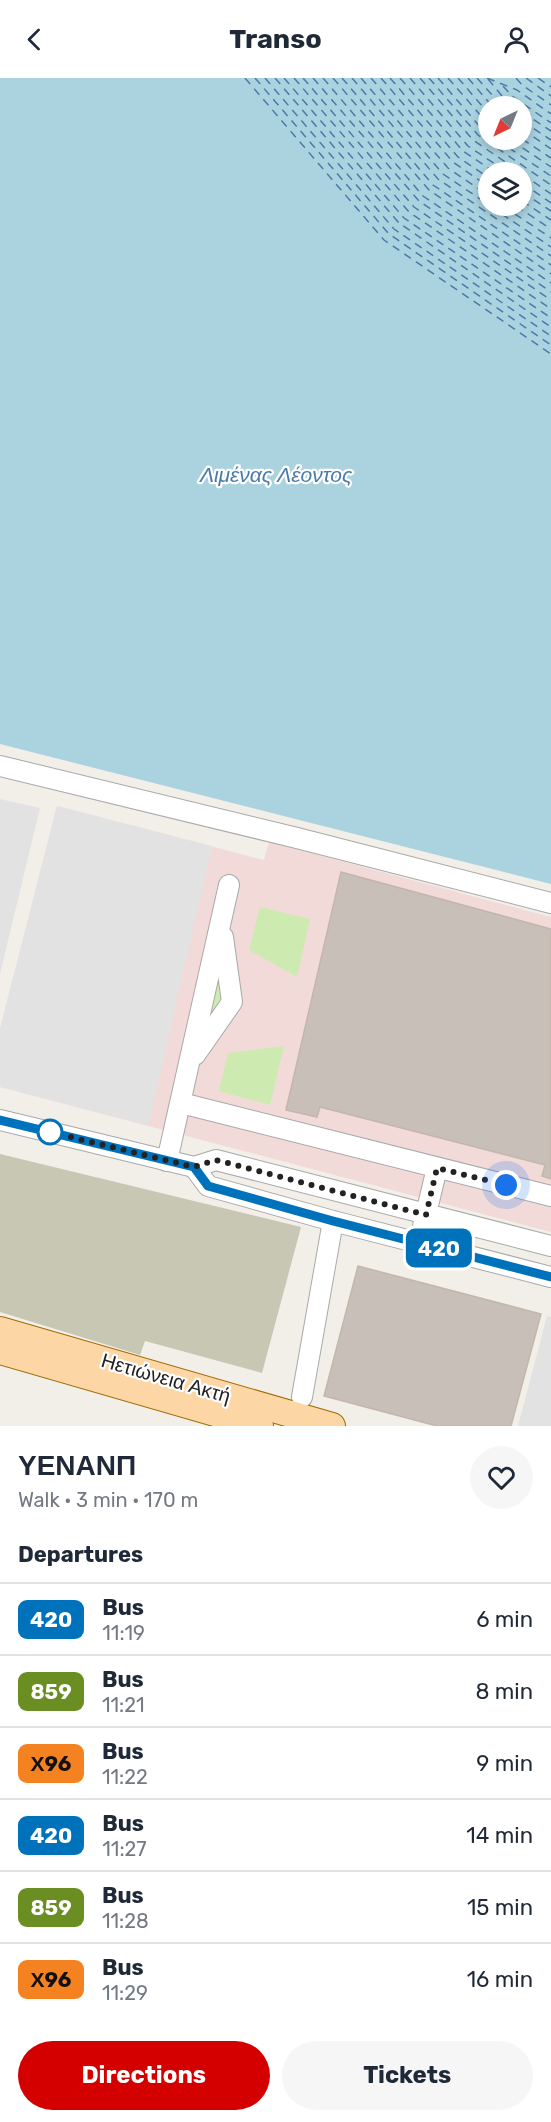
<!DOCTYPE html>
<meta charset="utf-8">
<style>
:root{--surface:#fff;--page:#f6f6f7;--text:#1f2937;--muted:#747a83;--line:#e0e1e3;--accent:#d40000}
body{margin:0;font-family:Rubik,sans-serif;background:var(--page);color:var(--text);height:100vh;display:flex;flex-direction:column;font-size:22px;white-space:nowrap}
*{box-sizing:border-box;margin:0}
p{font-size:20px;color:var(--muted)}
.icon{flex:none;width:33px;height:33px;fill:none;stroke:currentColor;stroke-width:2;stroke-linecap:round;stroke-linejoin:round}
.map{position:relative;height:1348px;overflow:hidden}
.sheet{display:flex;flex-direction:column;background:var(--surface);flex:1}
.sheet>*{flex:none}
.badge{padding:0 12px;border-radius:9px;font-size:21px;line-height:39px}
.needle{width:39px;rotate:223deg}
.controls{position:absolute;left:478px;top:18px;display:grid;gap:12px}
.controls a{display:grid;place-items:center;width:54px;height:54px;border-radius:50%;background:var(--surface);box-shadow:0 3px 9px #0003;font-size:30px}
.you{position:absolute;width:30px;height:30px;margin:-15px;border:4px solid #fff;border-radius:50%;background:#1a73e8;box-shadow:0 0 0 9px #1a73e833}
.map>.badge{position:absolute;translate:-50% -50%;box-shadow:0 0 0 3px #fff}
h2{padding:0 18px;font-size:22px;line-height:54px}
.round{display:grid;place-items:center;flex:none;width:63px;height:63px;border-radius:32px;background:var(--page)}
.head{display:flex;align-items:center;justify-content:space-between;height:102px;padding:0 18px}
h1{font-size:28px;font-weight:700;line-height:45px}
.primary-button{display:flex;gap:12px;margin-top:auto;padding:12px 18px}
.primary-button a{flex:1;height:69px;border-radius:36px;background:var(--accent);color:#fff;font-size:24px;font-weight:700;line-height:69px;text-align:center}
.primary-button a+a{background:var(--page);color:var(--text)}
ul{padding:0;list-style:none}
li{display:flex;align-items:center;gap:18px;height:72px;padding:0 18px;border-top:2px solid var(--line)}
li div{flex:1}
li b{display:block;font-size:22px}
li em{font-style:normal}
li .badge{min-width:66px;font-weight:700;text-align:center}
header{display:flex;justify-content:space-between;align-items:center;height:78px;padding:0 18px;background:var(--surface);font-size:27px;font-weight:700}
.map>svg:first-child{display:block}
</style>
<header><svg class="icon" aria-label="back" viewBox="0 0 24 24"><path d="M15 5l-7 7 7 7"/></svg>Transo<svg class="icon" aria-label="person" viewBox="0 0 24 24"><circle cx="12" cy="8" r="4"/><path d="M4 21q1-7 8-7t8 7"/></svg></header>
<div class="map">
<svg width="551" height="1348" viewBox="0 0 551 1348">
<rect width="100%" height="100%" fill="#f2efe9"/>
<polygon fill="#f2dad9" points="57,728 264,782 269,764 551,839 551,1154 0,1009 0,951"/>
<polygon fill="#c7c7b4" points="0,1076 301,1149 262,1295 145,1263 140,1277 0,1234"/>
<g fill="#cdebb0">
<polygon points="260,829 310,841 297,899 249,872"/>
<polygon points="221,873 225,921 203,959"/>
<polygon points="284,968 270,1027 219,1013 228,975"/>
</g>
<g fill="#e2e2e2">
<polygon points="0,721 40,730 0,896"/>
<polygon points="57,728 212,768 148,1047 0,1009 0,951"/>
<polygon points="547,1238 551,1239 551,1348 518,1348"/>
</g>
<path fill="#aad3df" fill-rule="evenodd" d="M0,0H551V806L0,666ZM489,28H522V62H489ZM489,94H522V128H489Z"/>
<g fill="none" stroke-linecap="round" stroke-linejoin="round">
<g stroke="#4a7aab" stroke-width="1.5" stroke-dasharray="8 6" stroke-linecap="butt">
<polyline points="245,0 384,162 551,276"/>
<polyline points="255,0 389,156 551,267"/>
<polyline points="265,0 394,151 551,258"/>
<polyline points="275,0 399,145 551,249"/>
<polyline points="284,0 404,140 551,240"/>
<polyline points="294,0 409,134 551,231"/>
<polyline points="303,0 414,129 551,222"/>
<polyline points="313,0 419,123 551,214"/>
<polyline points="323,0 423,118 551,205"/>
<polyline points="333,0 429,112 551,196"/>
<polyline points="342,0 433,107 551,187"/>
<polyline points="352,0 438,101 551,178"/>
<polyline points="361,0 443,96 489,127"/>
<polyline points="371,0 448,90 489,118"/>
<polyline points="381,0 453,84 489,109"/>
<polyline points="390,0 458,79 489,100"/>
<polyline points="400,0 463,73 494,94"/>
<polyline points="410,0 468,68 507,94"/>
<polyline points="420,0 473,62 520,94"/>
<polyline points="429,0 478,57 551,107"/>
<polyline points="438,0 482,51 489,56"/>
<polyline points="448,0 489,47"/>
<polyline points="458,0 489,36"/>
<polyline points="468,0 492,28"/>
<polyline points="477,0 502,28"/>
<polyline points="487,0 517,12 551,36"/>
<polyline points="516,0 522,7 551,27"/>
<polyline points="526,0 551,18"/>
<polyline points="538,0 551,9"/>
<polyline points="488,1 507,24 515,28"/>
<polyline points="503,8 512,18 551,45"/>
<polyline points="522,34 551,53"/>
<polyline points="522,43 551,62"/>
<polyline points="522,51 551,71"/>
<polyline points="522,61 551,80"/>
<polyline points="497,62 551,98"/>
<polyline points="511,62 551,89"/>
<polyline points="522,96 551,116"/>
<polyline points="522,105 551,125"/>
<polyline points="522,114 551,133"/>
<polyline points="522,123 551,142"/>
<polyline points="490,128 551,169"/>
<polyline points="503,128 551,160"/>
<polyline points="516,128 551,151"/>
</g>
</g>
<g fill="#c7bfb8" stroke="#c4b6ab" stroke-width="1.5">
<polygon points="341,794 551,851 551,1101 542,1098 545,1087 320,1029 317,1039 286,1032"/>
<polygon points="358,1188 541,1236 511,1348 437,1348 324,1318"/>
</g>
<g fill="none" stroke-linecap="round" stroke-linejoin="round">
<g stroke="#a9a9a9" stroke-width="22">
<g id="minor">
<polyline points="0,688 297,760 551,825"/>
<polyline points="195,977 232,924 223,859"/>
<polyline points="181,1025 551,1118"/>
<polyline points="0,1042 194,1089 216,1082 551,1168"/>
<polyline points="167,1083 229,807"/>
<polyline points="194,1089 208,1108 333,1143 551,1199"/>
<polyline points="423,1148 437,1090"/>
<polyline points="302,1319 333,1143"/>
</g>
</g>
<g stroke="#a06b00" stroke-width="28">
<g id="major">
<polyline points="0,1252 332,1348"/>
<polyline points="0,1273 260,1348"/>
</g>
</g>
<use href="#minor" stroke="#fff" stroke-width="20"/>
<use href="#major" stroke="#fcd6a4" stroke-width="26"/>
</g>
<g fill="none" stroke-linecap="round" stroke-linejoin="round">
<g stroke="#fff" stroke-width="14">
<polyline id="line" points="0,1042 194,1089 208,1108 333,1143 551,1199"/>
</g>
<use href="#line" stroke="#0072bc" stroke-width="9"/>
<polyline stroke="#222" stroke-width="6" stroke-dasharray="0 10.8" points="50,1054 194,1089 216,1082 426,1137 437,1090 506,1107"/>
</g>
<circle fill="#fff" stroke="#0072bc" stroke-width="3" cx="50" cy="1054" r="12"/>
<g text-anchor="middle" stroke-width="4.5" stroke-linejoin="round" paint-order="stroke">
<g font-size="20" fill="#222" stroke="#fff">
<text transform="translate(166 1300) rotate(16)" y="7">Ηετιώνεια Ακτή</text>
</g>
<g font-size="21" font-style="italic" fill="#4a7aab" stroke="#fff">
<text x="276" y="404">Λιμένας Λέοντος</text>
</g>
</g>
</svg>
<div class="controls">
<a><svg class="needle" viewBox="-14 -14 28 28"><path d="M0-13l5 13h-10z" fill="#e53935"/><path d="M0 13l5-13h-10z" fill="#747a83"/></svg></a>
<a><svg class="icon" aria-label="layers" viewBox="0 0 24 24"><path d="M12 4l9 5-9 5-9-5zM3 14l9 5 9-5"/></svg></a>
</div>
<div class="you" style="left:506px;top:1107px"></div>
<b class="badge" style="left:439px;top:1170px;background:#0072bc;color:#fff">420</b>
</div>
<section class="sheet">
<div class="head"><div><h1>ΥΕΝΑΝΠ</h1><p>Walk · 3 min · 170 m</p></div><a class="round"><svg class="icon" aria-label="heart" viewBox="0 0 24 24"><path d="M12 20l-8-8c-3-5 5-10 8-4 3-6 11-1 8 4z"/></svg></a></div>
<h2>Departures</h2>
<ul>
<li><span class="badge" style="background:#0072bc;color:#fff">420</span><div><b>Bus</b><p>11:19</p></div><em>6 min</em></li>
<li><span class="badge" style="background:#6b8e23;color:#fff">859</span><div><b>Bus</b><p>11:21</p></div><em>8 min</em></li>
<li><span class="badge" style="background:#f58220;color:#111">Χ96</span><div><b>Bus</b><p>11:22</p></div><em>9 min</em></li>
<li><span class="badge" style="background:#0072bc;color:#fff">420</span><div><b>Bus</b><p>11:27</p></div><em>14 min</em></li>
<li><span class="badge" style="background:#6b8e23;color:#fff">859</span><div><b>Bus</b><p>11:28</p></div><em>15 min</em></li>
<li><span class="badge" style="background:#f58220;color:#111">Χ96</span><div><b>Bus</b><p>11:29</p></div><em>16 min</em></li>
</ul>
<div class="primary-button"><a>Directions</a><a>Tickets</a></div>
</section>
